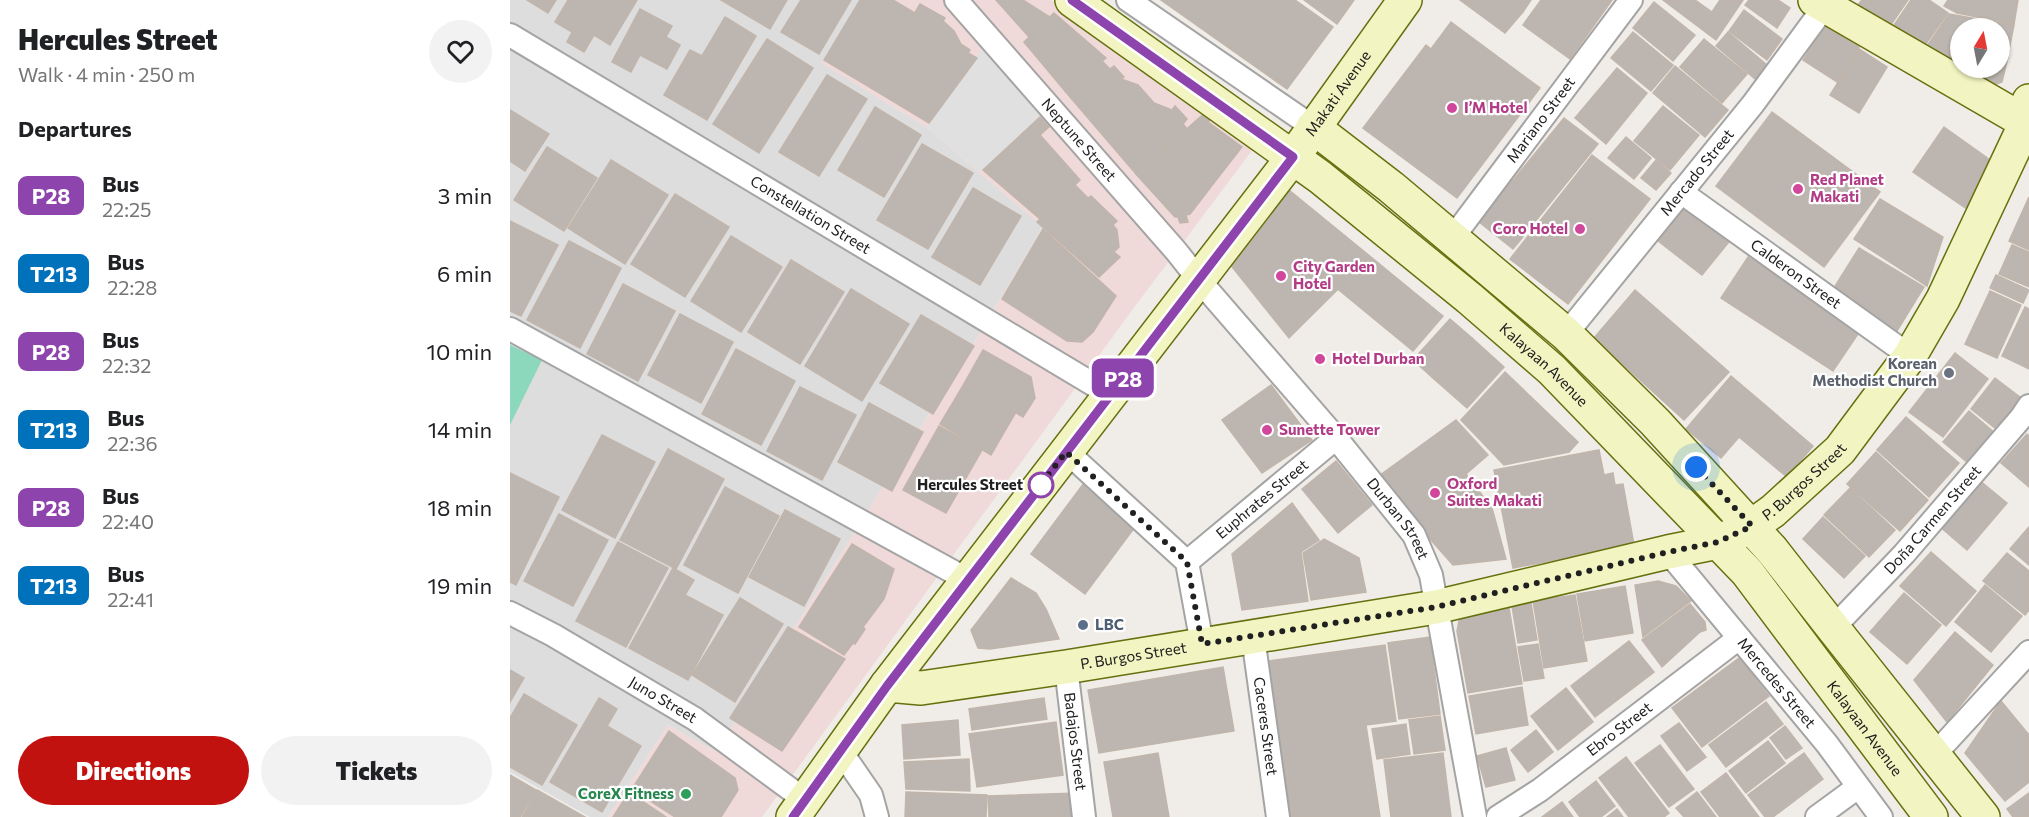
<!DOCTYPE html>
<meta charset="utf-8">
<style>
:root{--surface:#fff;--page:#f2f2f2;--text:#202124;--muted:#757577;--accent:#c11210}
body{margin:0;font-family:Commissioner,sans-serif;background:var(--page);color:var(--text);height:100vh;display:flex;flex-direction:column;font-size:22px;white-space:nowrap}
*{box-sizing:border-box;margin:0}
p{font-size:20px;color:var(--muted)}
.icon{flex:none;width:33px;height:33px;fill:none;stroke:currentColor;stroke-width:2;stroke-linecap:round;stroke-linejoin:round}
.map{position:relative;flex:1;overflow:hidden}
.panel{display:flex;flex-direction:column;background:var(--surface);width:510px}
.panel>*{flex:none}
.badge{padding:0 12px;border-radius:9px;font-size:21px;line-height:39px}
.needle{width:39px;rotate:10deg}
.tools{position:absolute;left:1440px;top:18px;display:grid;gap:12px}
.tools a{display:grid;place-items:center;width:60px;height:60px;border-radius:50%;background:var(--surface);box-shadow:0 2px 4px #0004;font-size:30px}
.you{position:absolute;width:30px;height:30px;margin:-15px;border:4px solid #fff;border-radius:50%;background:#1a73e8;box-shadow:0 0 0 9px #1a73e833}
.map>.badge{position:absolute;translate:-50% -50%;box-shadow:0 0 0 3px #fff}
h2{padding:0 18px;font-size:22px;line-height:54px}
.round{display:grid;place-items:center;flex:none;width:63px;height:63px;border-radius:32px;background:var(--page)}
.head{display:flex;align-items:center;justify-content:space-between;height:102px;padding:0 18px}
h1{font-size:28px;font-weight:800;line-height:45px}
.primary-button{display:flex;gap:12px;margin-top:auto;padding:12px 18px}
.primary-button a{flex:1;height:69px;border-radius:36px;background:var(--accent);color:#fff;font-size:24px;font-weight:800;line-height:69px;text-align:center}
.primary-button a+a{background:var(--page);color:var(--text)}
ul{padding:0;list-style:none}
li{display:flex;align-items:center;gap:18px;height:78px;padding:0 18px}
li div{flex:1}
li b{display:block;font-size:22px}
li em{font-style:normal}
li .badge{min-width:66px;font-weight:700;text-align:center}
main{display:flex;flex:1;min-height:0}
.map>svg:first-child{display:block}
</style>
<main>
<section class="panel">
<div class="head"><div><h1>Hercules Street</h1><p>Walk · 4 min · 250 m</p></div><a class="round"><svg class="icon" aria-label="heart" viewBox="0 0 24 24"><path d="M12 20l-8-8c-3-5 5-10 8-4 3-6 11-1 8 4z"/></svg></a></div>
<h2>Departures</h2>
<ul>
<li><span class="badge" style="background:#8e44ad;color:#fff">P28</span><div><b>Bus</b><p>22:25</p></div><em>3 min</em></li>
<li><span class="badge" style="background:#0072bc;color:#fff">T213</span><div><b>Bus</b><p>22:28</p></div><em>6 min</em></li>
<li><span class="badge" style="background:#8e44ad;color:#fff">P28</span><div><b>Bus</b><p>22:32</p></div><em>10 min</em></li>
<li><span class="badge" style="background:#0072bc;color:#fff">T213</span><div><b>Bus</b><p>22:36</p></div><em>14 min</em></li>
<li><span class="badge" style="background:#8e44ad;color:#fff">P28</span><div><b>Bus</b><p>22:40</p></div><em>18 min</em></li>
<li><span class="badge" style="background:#0072bc;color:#fff">T213</span><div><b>Bus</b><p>22:41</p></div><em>19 min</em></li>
</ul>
<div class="primary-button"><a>Directions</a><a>Tickets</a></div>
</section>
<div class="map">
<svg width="1519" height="817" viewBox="0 0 1519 817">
<rect width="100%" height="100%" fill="#f0ede8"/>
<polygon fill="#dedddd" points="0,0 350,0 312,63 416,127 533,227 467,338 206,752 158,725 98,817 80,817 0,772"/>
<polygon fill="#efdad9" points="350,0 541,0 744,148 623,309 252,817 98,817 158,725 206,752 467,338 533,227 416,127 311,63"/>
<polygon fill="#8cd8bc" points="0,345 32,360 0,425"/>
<polygon fill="#e0e0e0" points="472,49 531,115 470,172 416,127"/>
<g fill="#bdb6b0" stroke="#c1b5ab" stroke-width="1.5">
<polygon points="17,0 46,0 38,13"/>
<polygon points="58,0 127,0 100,45 84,35 74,52 57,42 62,32 45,22"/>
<polygon points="211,0 277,0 260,29"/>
<polygon points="291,0 341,0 309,54 271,32"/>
<polygon points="350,0 383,0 405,13 361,88 314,60"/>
<polygon points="486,0 513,0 540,17 519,37"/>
<polygon points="651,0 785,0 823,27 777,89"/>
<polygon points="794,0 844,0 827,24"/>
<polygon points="950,0 996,0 1013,12 995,33"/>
<polygon points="996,0 1021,0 1013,12"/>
<polygon points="1031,0 1102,0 1060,59 1013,25"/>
<polygon points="1153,0 1185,0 1202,12 1210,0 1233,0 1206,40"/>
<polygon points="1239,0 1268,0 1280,8 1267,28 1235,5"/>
<polygon points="1352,0 1398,0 1378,29 1346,7"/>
<polygon points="1401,0 1419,0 1438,13 1413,48 1382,28"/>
<polygon points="1438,0 1508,0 1504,24 1447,13 1434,6"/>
<polygon points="1144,2 1185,35 1163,61 1123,28"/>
<polygon points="410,4 435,18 433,21 444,31 451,44 460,50 458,53 467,58 419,123 361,88"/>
<polygon points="130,9 162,26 156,37 170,45 157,69 130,55 121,72 102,62"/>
<polygon points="1234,10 1272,39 1257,60 1219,31"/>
<polygon points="544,13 596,58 555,91 514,42"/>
<polygon points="1439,14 1474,20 1472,28 1450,28 1450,66 1417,46"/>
<polygon points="215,17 246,36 197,120 154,95 180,50 192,56"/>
<polygon points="1475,20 1504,25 1498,55 1490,53 1490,28 1474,28"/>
<polygon points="941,22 1030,88 947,198 853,128 916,45 921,49"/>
<polygon points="1315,26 1349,47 1327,82 1293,60"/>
<polygon points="1123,32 1163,65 1141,91 1101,58"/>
<polygon points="1218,32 1257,65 1245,79 1206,46"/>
<polygon points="257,39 303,68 249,153 203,124"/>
<polygon points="1194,39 1237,74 1212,103 1170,67"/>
<polygon points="1349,49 1377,67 1349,113 1320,95"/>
<polygon points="1490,55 1498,57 1492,82 1484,85 1466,73 1467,68 1490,68"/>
<polygon points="592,61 600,69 604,66 614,77 611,79 628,85 644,103 662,110 665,106 677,119 673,124 677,129 626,174 555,91"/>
<polygon points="1165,66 1218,110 1195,137 1143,93"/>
<polygon points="1107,68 1137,93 1096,144 1065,118"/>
<polygon points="317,75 357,99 309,176 269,152"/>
<polygon points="1153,106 1189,135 1160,170 1124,141"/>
<polygon points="365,107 411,135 374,197 328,170"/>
<polygon points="0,110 39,134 15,171 0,161"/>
<polygon points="696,112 703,116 698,122 732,147 700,188 654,149"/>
<polygon points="1262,112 1370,192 1314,267 1206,186"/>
<polygon points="530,117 539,127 530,135 570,180 530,219 473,170"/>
<polygon points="1054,118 1088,144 1003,249 969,222"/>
<polygon points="1434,127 1490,167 1467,216 1403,172"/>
<polygon points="1116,137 1141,158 1124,179 1098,158"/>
<polygon points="412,144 463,173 418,249 367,220"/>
<polygon points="37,147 87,178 54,231 4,200"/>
<polygon points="654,149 700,188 680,214 676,215 678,222 670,223 668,217 665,217 626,174"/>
<polygon points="1082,155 1140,199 1058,304 1000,259"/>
<polygon points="101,160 158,195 115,264 58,228"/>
<polygon points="1146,160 1161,173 1146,190 1131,178"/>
<polygon points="565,185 578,198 581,196 607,221 603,225 607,230 609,247 604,252 610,257 589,277 527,222"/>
<polygon points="463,188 511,216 470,285 422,257"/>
<polygon points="779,190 933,316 903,351 750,225"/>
<polygon points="165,194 219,227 175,297 121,264"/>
<polygon points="1519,197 1519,250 1499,241"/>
<polygon points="1370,199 1433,237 1417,286 1344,239"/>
<polygon points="1178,204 1222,238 1192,275 1148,241"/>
<polygon points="0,221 48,245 11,316 0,311"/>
<polygon points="750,225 828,289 779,338 719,263"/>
<polygon points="533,229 606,296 583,332 572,342 557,341 492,299"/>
<polygon points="221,236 272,267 231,332 181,301"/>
<polygon points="59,241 111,268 70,348 17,320"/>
<polygon points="1502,245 1519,252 1519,287 1489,274"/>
<polygon points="1349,248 1414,287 1387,331 1322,291"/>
<polygon points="1238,257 1350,331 1323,371 1211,298"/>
<polygon points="281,260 334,292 290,364 238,332"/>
<polygon points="1486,275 1519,290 1513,303 1480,288"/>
<polygon points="113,284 165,311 128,381 77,354"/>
<polygon points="341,289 399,324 352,401 295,366"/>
<polygon points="1125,290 1219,372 1174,420 1084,338"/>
<polygon points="1480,291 1511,305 1487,358 1455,344"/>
<polygon points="1515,307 1519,309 1519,369 1492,356"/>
<polygon points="170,314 223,342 191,403 138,375"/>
<polygon points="411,315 464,346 423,414 370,383"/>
<polygon points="940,319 962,338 924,379 903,360"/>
<polygon points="962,338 994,367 957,408 924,379"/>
<polygon points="226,349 285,381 251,445 192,414"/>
<polygon points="473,350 521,377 525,398 513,417 455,382"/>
<polygon points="1445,353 1478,379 1433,437 1399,412"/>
<polygon points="995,372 1068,442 1059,452 994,465 951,420"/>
<polygon points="1221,376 1303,446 1277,477 1229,437 1211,458 1176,429"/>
<polygon points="1485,378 1511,398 1486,429 1461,409"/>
<polygon points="455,382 506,412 496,429 445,399"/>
<polygon points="761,385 802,440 752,473 712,420"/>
<polygon points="290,387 346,415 312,480 257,451"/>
<polygon points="445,399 496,429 481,455 430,424"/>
<polygon points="359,403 413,432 382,491 328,462"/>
<polygon points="1459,411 1485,433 1458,463 1433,442"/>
<polygon points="1396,417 1449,463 1419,497 1367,450"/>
<polygon points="946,420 978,455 956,474 982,508 996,559 943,565 866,478"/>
<polygon points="429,426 472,450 436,513 393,490"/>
<polygon points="1517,434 1519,436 1519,487 1491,463"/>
<polygon points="92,435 145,462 105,538 52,510"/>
<polygon points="158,449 214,479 166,569 110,540"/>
<polygon points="1089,450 1094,475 1103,473 1105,485 1113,484 1124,545 1003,568 984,470"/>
<polygon points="1366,452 1418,500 1390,531 1337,484"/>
<polygon points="826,461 862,505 828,533 792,489"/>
<polygon points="0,473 49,497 6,585 0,582"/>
<polygon points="1469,480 1497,503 1457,550 1429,526"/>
<polygon points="574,483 628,523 575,594 521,554"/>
<polygon points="215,487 269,516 228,593 174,565"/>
<polygon points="1340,488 1385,530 1359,557 1314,515"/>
<polygon points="782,503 809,540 791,552 798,601 732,610 722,554"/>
<polygon points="275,510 330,539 294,606 239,577"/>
<polygon points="49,514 98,540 63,606 14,581"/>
<polygon points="1313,517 1355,556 1334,578 1293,539"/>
<polygon points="1519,527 1519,565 1500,549"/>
<polygon points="814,539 849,558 856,592 801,600 793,553"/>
<polygon points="108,542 158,568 116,647 66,621"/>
<polygon points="342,544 384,569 374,599 353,627 355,629 345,644 343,643 334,655 289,627"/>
<polygon points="1421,552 1466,591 1436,626 1390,586"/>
<polygon points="1497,553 1519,571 1519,610 1515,615 1473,581"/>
<polygon points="163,568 184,580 175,595 213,615 178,680 119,648"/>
<polygon points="501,578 526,593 536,609 549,639 480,649 468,648 461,630"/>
<polygon points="1148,581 1166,586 1181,601 1133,637 1125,585"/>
<polygon points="1475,585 1512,616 1481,652 1445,622"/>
<polygon points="1115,586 1123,633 1075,641 1067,594"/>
<polygon points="1394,593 1431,625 1397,664 1360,632"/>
<polygon points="1065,595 1077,661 1034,668 1023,601"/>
<polygon points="230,598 273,624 225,702 182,675"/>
<polygon points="1021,603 1027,640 1008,643 1002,606"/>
<polygon points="1180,604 1195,622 1196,630 1190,632 1152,667 1132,640"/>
<polygon points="999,608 1012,684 958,693 947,631 949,621 956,615"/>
<polygon points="278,627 335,659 272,751 220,718"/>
<polygon points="1445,632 1483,665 1437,722 1404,680"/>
<polygon points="920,637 930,714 889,719 878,643"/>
<polygon points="1119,641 1144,672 1085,717 1061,686"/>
<polygon points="1028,644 1034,678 1014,681 1008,647"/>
<polygon points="875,645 886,721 856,725 870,817 780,817 758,661"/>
<polygon points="1229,658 1259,696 1192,747 1162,708"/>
<polygon points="713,667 724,731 589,753 578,690"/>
<polygon points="0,670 14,678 0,702"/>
<polygon points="1012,687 1018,725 966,734 959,696"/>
<polygon points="1056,688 1083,722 1048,750 1021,716"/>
<polygon points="14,694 67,725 32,785 0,767 0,718"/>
<polygon points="89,698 107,709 97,726 131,746 92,812 40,782"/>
<polygon points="534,698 537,719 462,730 459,709"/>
<polygon points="1491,701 1519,735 1519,782 1495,801 1455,753"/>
<polygon points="1256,702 1273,724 1216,767 1199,745"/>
<polygon points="930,716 935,750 904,754 899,720"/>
<polygon points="448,720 450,755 394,759 392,725"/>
<polygon points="546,722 553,775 467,787 459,734"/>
<polygon points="1169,723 1196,757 1177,771 1151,736"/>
<polygon points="896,724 900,754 867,759 862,729"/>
<polygon points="1275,726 1292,748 1276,759 1260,738"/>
<polygon points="1026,730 1043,752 1018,772 1001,750"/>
<polygon points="159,731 225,778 228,790 211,817 165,817 122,789"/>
<polygon points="1258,741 1275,763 1236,793 1219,771"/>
<polygon points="1150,745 1184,789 1159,807 1125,763"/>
<polygon points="996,748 1005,780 976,787 967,756"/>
<polygon points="648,753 659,817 603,817 594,762"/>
<polygon points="933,753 941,817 881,817 874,760"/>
<polygon points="1294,753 1313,779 1263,817 1255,817 1238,795"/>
<polygon points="1116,757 1159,813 1154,817 1119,817 1089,778"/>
<polygon points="459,759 460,791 396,789 394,762"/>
<polygon points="1216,773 1249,817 1210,817 1191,792"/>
<polygon points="0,775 26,790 10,817 0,817"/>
<polygon points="1086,781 1105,806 1091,817 1070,817 1059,802"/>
<polygon points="27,790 75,817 12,817"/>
<polygon points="119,792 156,817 103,817"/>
<polygon points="396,792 477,795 476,817 395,817"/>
<polygon points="1187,792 1206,817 1174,817 1166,808"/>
<polygon points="568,793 569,817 479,817 478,796"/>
<polygon points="1519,793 1519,817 1503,817 1497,809"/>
<polygon points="1052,802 1063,817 1032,817"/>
<polygon points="1107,809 1113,817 1097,817"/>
</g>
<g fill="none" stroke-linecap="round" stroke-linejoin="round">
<g stroke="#a4a4a4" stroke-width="26">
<g id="street">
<path id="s1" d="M446,0L666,251L689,280L826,438L904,535L921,575L965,817"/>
<polyline points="618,0 803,127"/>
<path id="s2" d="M0,35L601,395"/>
<path id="s3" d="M1171,192L1400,356"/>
<path id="s4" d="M941,240L1121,0"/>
<polyline points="0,329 458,580"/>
<path id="s5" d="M1056,334L1243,104L1315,6"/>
<polyline points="557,452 677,562 692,644"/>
<path id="s6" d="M1158,552L1317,744L1371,817"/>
<path id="s7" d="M677,562L826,438"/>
<path id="s8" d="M0,613L43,635L185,719L295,800"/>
<path id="s9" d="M1323,628L1394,554L1511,418L1519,406"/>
<path id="s10" d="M743,637L768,817"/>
<path id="s11" d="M556,667L574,817"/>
<polyline points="330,750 361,795 367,817"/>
<polyline points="1424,755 1519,652"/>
<path id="s12" d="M988,817L1030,790L1229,638"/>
<polyline points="1307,817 1348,787"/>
</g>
</g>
<g stroke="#65710e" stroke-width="36">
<g id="secondary">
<path id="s13" d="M562,0L810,177L959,298L1042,370L1237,572L1421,817"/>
<polyline points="1305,0 1519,124"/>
<polyline points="803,127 881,187 1056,334 1145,422 1262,550 1323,628 1473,817"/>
<path id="s14" d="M377,685L411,688L556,667L926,607L1158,552L1208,542L1242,526L1263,511L1330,450L1400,356L1433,299L1516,123L1519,101"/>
<path id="s15" d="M283,817L377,685L783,157L895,0"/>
</g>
</g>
<use href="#street" stroke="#fff" stroke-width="22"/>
<use href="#secondary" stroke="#f2f5c1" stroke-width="33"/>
</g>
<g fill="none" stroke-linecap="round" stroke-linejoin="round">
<g stroke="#fff" stroke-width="14">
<polyline id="line" points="283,817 377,686 783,157 562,0"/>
</g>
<use href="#line" stroke="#8e44ad" stroke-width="9"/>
<polyline stroke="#202020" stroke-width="6" stroke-dasharray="0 10.8" points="531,485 528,488 556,452 677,562 692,644 926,607 1158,552 1208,542 1242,526 1186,467"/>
</g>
<g fill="#d1479c" stroke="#fff" stroke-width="2">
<circle cx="942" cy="108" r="6"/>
<circle cx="1288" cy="189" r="6"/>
<circle cx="1070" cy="229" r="6"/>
<circle cx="771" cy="276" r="6"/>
<circle cx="810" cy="359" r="6"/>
<circle cx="757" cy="430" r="6"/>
<circle cx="925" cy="493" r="6"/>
</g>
<circle fill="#6b7280" stroke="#fff" stroke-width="2" cx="1439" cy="373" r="6"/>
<circle fill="#fff" stroke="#8e44ad" stroke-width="3" cx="531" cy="485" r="12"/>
<circle fill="#5c6f8a" stroke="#fff" stroke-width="2" cx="573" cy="625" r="6"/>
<circle fill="#2e9e5b" stroke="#fff" stroke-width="2" cx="176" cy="794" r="6"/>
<g text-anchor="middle" stroke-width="4.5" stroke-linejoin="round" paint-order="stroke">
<g font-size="15" fill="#202020" stroke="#fff">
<text dy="5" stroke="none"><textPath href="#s15" startOffset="906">Makati Avenue</textPath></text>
<text dy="5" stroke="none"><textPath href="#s4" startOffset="150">Mariano Street</textPath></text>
<text dy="5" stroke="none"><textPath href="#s1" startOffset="186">Neptune Street</textPath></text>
<text dy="5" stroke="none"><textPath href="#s5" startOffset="208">Mercado Street</textPath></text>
<text dy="5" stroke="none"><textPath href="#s2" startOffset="350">Constellation Street</textPath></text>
<text dy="5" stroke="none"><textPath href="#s3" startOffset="141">Calderon Street</textPath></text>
<text dy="5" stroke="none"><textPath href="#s13" startOffset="597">Kalayaan Avenue</textPath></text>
<text dy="5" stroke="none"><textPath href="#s14" startOffset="951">P. Burgos Street</textPath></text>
<text dy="5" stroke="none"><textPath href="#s7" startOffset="98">Euphrates Street</textPath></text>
<text dy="5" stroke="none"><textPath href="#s9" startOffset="147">Doña Carmen Street</textPath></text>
<text dy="5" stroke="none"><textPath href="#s1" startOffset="682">Durban Street</textPath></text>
<text dy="5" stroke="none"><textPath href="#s14" startOffset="249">P. Burgos Street</textPath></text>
<text dy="5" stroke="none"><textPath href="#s6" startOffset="170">Mercedes Street</textPath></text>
<text dy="5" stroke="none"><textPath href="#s8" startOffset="176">Juno Street</textPath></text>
<text dy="5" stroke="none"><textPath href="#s10" startOffset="90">Caceres Street</textPath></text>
<text dy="5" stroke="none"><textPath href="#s13" startOffset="1083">Kalayaan Avenue</textPath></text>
<text dy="5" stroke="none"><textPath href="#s12" startOffset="150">Ebro Street</textPath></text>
<text dy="5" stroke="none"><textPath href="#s11" startOffset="75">Badajos Street</textPath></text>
</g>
<g font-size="15" font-weight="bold" fill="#b23c85" stroke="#fff" text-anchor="start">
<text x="954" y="113">I’M Hotel</text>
<text x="1300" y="185">Red Planet<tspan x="1300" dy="17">Makati</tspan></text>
<text x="1058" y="234" text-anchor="end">Coro Hotel</text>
<text x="783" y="272">City Garden<tspan x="783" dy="17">Hotel</tspan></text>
<text x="822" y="364">Hotel Durban</text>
<text x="769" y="435">Sunette Tower</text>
<text x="937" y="489">Oxford<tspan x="937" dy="17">Suites Makati</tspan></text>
</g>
<g font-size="15" font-weight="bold" fill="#5b616d" stroke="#fff" text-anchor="end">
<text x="1427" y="369">Korean<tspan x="1427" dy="17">Methodist Church</tspan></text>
</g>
<g font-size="15" font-weight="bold" fill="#202020" stroke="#fff" text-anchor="end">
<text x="513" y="490">Hercules Street</text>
</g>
<g font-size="15" font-weight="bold" fill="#4e5e75" stroke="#fff" text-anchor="start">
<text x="585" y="630">LBC</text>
</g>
<g font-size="15" font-weight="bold" fill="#27864d" stroke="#fff" text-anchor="end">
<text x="164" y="799">CoreX Fitness</text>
</g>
</g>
</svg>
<div class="tools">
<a><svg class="needle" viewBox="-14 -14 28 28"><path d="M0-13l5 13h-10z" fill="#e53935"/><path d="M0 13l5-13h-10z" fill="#757577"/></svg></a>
</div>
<div class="you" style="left:1186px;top:467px"></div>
<b class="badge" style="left:613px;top:378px;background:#8e44ad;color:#fff">P28</b>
</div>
</main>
